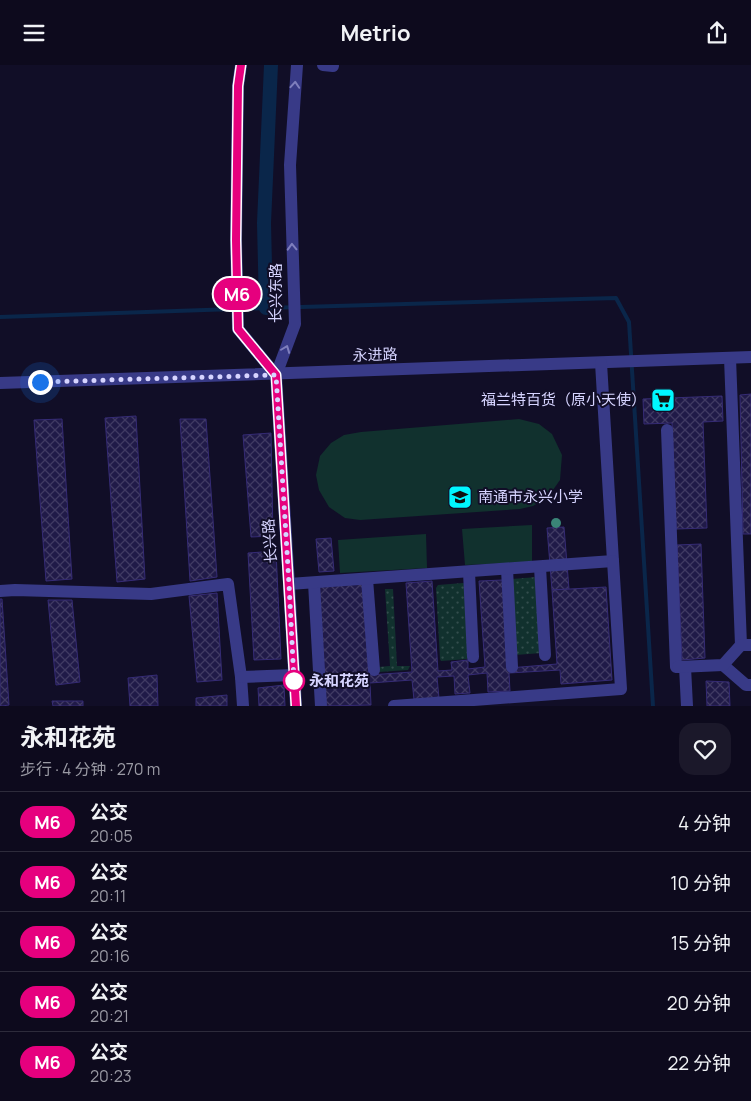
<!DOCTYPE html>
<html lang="zh">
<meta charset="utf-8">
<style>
:root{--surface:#0d0a1d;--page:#1b182a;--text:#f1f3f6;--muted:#9a9aa4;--line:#2d2b3b}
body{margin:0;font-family:Manrope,"Noto Sans SC",sans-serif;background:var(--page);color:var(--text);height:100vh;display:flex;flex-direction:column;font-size:19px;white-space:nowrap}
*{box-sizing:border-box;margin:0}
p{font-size:16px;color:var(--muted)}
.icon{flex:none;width:28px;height:28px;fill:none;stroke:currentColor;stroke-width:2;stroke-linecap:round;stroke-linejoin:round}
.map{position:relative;height:641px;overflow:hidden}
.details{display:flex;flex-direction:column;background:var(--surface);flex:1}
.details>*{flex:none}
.badge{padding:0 10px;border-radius:16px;font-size:18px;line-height:32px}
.you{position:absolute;width:25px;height:25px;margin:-12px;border:4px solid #fff;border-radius:50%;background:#1a73e8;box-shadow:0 0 0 8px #1a73e833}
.map>.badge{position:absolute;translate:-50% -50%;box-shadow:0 0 0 2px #fff}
.round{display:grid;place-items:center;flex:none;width:52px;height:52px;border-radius:15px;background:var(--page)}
.summary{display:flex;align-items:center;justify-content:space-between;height:85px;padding:0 20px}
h1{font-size:24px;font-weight:700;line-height:38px}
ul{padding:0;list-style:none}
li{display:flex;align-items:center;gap:15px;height:60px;padding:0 20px;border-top:1px solid var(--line)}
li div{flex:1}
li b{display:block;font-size:19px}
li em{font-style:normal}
li .badge{min-width:55px;font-weight:700;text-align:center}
header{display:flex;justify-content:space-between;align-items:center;height:65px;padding:0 20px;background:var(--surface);font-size:22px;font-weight:700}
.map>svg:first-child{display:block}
</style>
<header><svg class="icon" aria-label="menu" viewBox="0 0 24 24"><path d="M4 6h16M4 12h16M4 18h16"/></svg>Metrio<svg class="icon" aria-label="share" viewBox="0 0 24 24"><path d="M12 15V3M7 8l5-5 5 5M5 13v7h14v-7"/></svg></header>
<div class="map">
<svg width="751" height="641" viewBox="0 0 751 641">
<defs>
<pattern id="grass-dots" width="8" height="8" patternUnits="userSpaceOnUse" patternTransform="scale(1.25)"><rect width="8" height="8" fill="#11312e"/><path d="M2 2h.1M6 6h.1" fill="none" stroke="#334e4d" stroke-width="1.8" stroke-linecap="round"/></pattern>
<pattern id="building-cross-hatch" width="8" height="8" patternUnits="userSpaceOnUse" patternTransform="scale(1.25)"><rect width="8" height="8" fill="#201a48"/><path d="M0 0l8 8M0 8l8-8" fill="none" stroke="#403a63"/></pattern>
</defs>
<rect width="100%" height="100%" fill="#110e27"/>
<g fill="url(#grass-dots)">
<polygon points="537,512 542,588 515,590 512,514"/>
<polygon points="463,518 465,519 468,594 441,596 440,594 436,523 438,520"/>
<polygon points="385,524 393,524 397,601 410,601 408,605 379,607 378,602 390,601"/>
</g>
<g fill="#11312e">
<polygon points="519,354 539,359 552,369 562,390 560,415 548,432 533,441 520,444 360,455 345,453 329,442 319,425 316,410 320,391 331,378 344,370 361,367"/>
<polygon points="532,460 532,497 465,500 462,464"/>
<polygon points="426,469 427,503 340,508 338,475"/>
</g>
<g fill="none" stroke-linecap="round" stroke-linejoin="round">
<polyline stroke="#0a264a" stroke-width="4" points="0,252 266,243 616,233 629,257 653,641"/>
<polyline stroke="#0a264a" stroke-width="14" points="266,243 264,158 271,0"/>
</g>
<g fill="url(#building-cross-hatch)" stroke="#352b75">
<polygon points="751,329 751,469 743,469 740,330"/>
<polygon points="722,331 723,356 703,357 707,463 676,464 672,358 644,359 643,334"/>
<polygon points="136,351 145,514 117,517 105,353"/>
<polygon points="62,354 72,514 46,516 34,355"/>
<polygon points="180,354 206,354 217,512 190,516"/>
<polygon points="271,368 273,471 251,472 243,370"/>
<polygon points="564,462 569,524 552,525 547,463"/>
<polygon points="331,473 334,506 319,507 316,474"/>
<polygon points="701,479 705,593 682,595 677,480"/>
<polygon points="276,486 281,594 254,595 248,488"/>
<polygon points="503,515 509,603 557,599 552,525 606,522 612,615 561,619 560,605 509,608 510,626 488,627 487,608 468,610 470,628 455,629 454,611 437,612 439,633 414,635 412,615 370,618 371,640 325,641 317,519 363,516 369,610 412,607 406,518 432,516 438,606 452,605 451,597 468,595 468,604 485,602 479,516"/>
<polygon points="217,528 222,615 197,617 189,531"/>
<polygon points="0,534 2,534 9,640 2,641 0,641"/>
<polygon points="48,535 72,535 80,617 56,620"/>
<polygon points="157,610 158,641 130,641 128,613"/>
<polygon points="706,616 729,617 730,641 707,641"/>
<polygon points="284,620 285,641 259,641 258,623"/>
<polygon points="227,630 227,641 196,641 196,633"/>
<polygon points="52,636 83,636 83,641 53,641"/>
</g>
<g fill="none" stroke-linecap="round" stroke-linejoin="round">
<g stroke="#383a87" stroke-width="12">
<polyline points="241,0 238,21 236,175 238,264 276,310"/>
<polyline points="323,0 333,1"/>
<polyline points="730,293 741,580"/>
<polyline points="0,318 751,292"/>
<polyline points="667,365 676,602 685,602 687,641"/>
<polyline points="540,502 545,590"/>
<polyline points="507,504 512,602"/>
<polyline points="469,507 473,592"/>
<polyline points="367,514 374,605"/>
<polyline points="314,518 321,641"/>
<polyline points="289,519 613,496 601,298"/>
<polyline points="0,526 15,525 151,529 228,519 241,612 243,641"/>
<polyline points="723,600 746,620 751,620"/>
<polyline points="678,602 723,600 741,580 751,580"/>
<polyline points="241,612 294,610"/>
<polyline points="296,641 289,519 276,310 295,259 290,100 297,0"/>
<polyline points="394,641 621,624 613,496"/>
</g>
</g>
<circle fill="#3a8477" cx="556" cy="458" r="5"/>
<defs><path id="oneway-chevron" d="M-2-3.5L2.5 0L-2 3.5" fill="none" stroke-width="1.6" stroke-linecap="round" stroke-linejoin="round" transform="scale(1.25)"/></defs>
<g stroke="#7f7fbd">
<use href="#oneway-chevron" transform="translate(295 20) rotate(-86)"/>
<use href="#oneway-chevron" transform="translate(292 182) rotate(-92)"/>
<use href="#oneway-chevron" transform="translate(286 284) rotate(-69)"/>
</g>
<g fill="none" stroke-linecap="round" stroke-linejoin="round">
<g stroke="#fff" stroke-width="11">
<polyline id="line" points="241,0 238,21 236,175 238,264 276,310 296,641"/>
</g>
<use href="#line" stroke="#e6007e" stroke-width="8"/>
<polyline stroke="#d6d4ff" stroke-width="5" stroke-dasharray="0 9" points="40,317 276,310 289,519 294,616"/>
</g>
<defs>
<g id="supermarket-square" transform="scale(1.25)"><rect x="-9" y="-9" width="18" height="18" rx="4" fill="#00f6ff" stroke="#110e27"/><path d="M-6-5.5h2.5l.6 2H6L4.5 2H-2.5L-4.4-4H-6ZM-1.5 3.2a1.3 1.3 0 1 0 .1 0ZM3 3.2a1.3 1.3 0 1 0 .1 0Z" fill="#111"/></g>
<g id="school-square" transform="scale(1.25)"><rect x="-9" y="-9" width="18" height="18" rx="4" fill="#00f6ff" stroke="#110e27"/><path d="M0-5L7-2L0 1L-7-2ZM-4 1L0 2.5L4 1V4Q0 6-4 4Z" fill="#111"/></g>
</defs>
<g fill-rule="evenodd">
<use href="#supermarket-square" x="663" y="335"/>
<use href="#school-square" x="460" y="432"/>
</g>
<circle fill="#fff" stroke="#e6007e" stroke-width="2.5" cx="294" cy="616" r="10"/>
<g text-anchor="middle" stroke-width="4" stroke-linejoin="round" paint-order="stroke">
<g font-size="15" fill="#d6d4ff" stroke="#110e27">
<text transform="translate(276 228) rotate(-90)" y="5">长兴东路</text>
<text transform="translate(375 290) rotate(-2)" y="5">永进路</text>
<text transform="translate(270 476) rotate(-94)" y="5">长兴路</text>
</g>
<g font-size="15" fill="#d6d4ff" stroke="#110e27" text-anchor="end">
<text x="646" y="340">福兰特百货（原小天使）</text>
<text x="478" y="437" text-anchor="start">南通市永兴小学</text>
</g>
<g font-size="15" font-weight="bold" fill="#d6d4ff" stroke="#110e27" text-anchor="start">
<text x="309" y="621">永和花苑</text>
</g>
</g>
</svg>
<div class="you" style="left:40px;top:317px"></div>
<b class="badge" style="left:237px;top:229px;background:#e6007e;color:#fff">M6</b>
</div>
<section class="details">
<div class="summary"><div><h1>永和花苑</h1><p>步行 · 4 分钟 · 270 m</p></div><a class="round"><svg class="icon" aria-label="heart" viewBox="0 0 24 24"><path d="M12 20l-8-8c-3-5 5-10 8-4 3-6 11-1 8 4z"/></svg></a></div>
<ul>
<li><span class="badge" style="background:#e6007e;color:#fff">M6</span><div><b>公交</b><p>20:05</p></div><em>4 分钟</em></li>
<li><span class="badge" style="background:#e6007e;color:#fff">M6</span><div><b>公交</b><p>20:11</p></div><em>10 分钟</em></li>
<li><span class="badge" style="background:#e6007e;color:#fff">M6</span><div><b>公交</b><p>20:16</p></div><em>15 分钟</em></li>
<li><span class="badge" style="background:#e6007e;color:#fff">M6</span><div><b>公交</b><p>20:21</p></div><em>20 分钟</em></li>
<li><span class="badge" style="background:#e6007e;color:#fff">M6</span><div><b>公交</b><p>20:23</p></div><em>22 分钟</em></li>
</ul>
</section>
